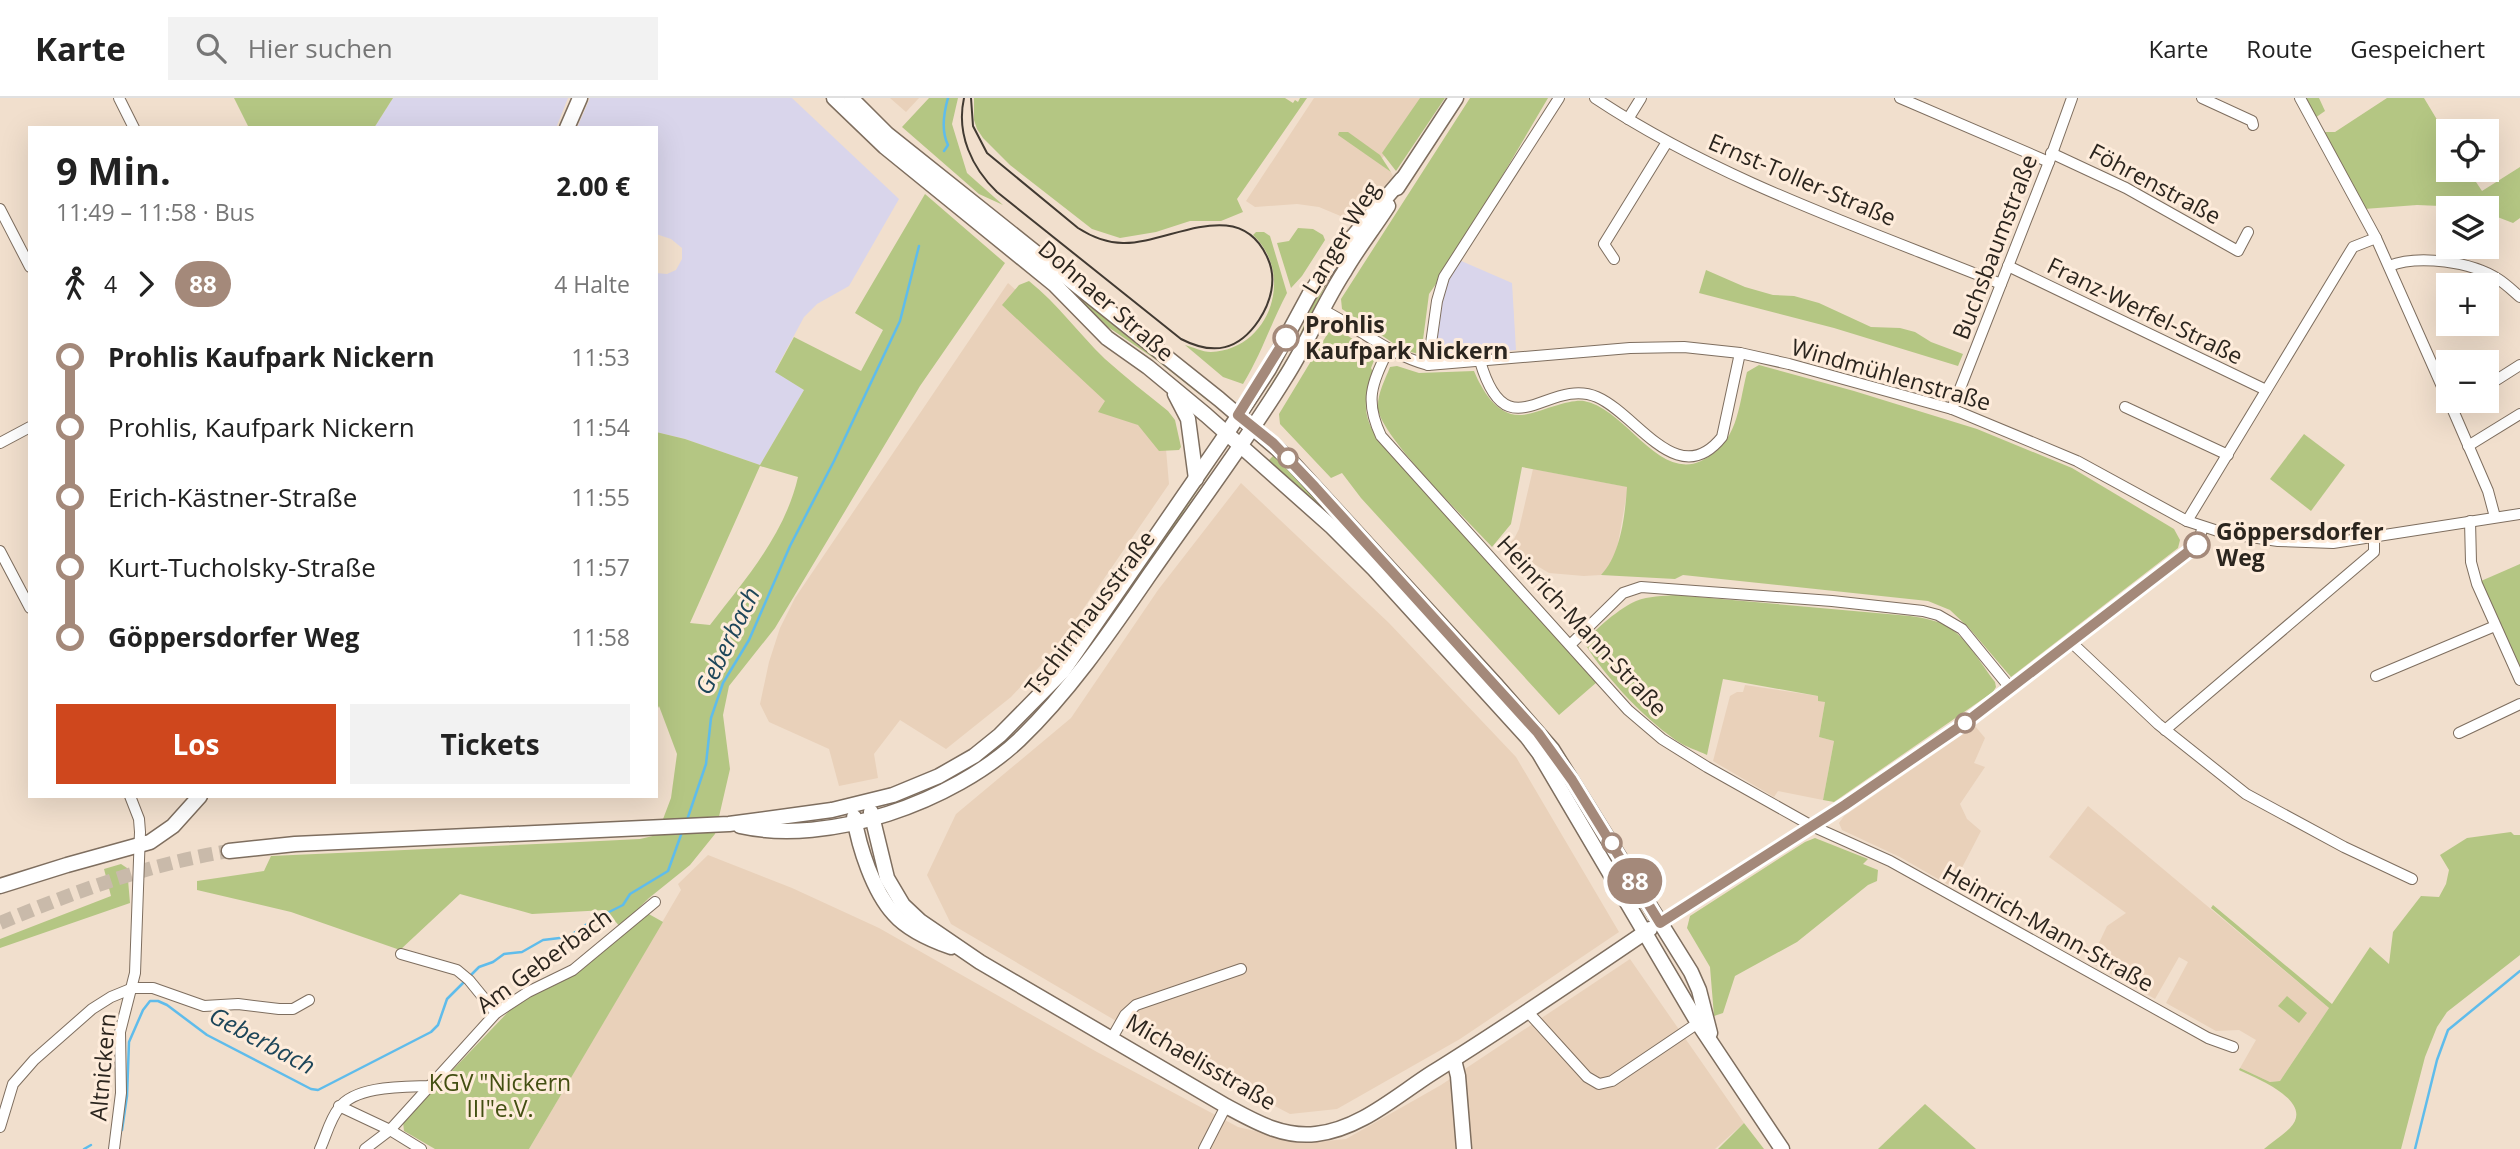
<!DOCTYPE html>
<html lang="de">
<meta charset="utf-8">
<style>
:root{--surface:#fff;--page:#f2f2f2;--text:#222;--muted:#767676;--line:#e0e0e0;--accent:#cf471d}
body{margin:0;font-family:"Open Sans",sans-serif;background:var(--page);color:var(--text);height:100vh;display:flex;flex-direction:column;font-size:26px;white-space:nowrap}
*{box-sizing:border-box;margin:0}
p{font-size:23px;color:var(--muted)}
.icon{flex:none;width:38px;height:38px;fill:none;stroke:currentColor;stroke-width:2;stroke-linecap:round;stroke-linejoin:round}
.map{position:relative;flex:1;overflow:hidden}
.side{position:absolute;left:28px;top:28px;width:630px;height:672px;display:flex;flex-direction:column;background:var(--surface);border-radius:0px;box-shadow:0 7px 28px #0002}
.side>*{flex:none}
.badge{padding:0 14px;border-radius:23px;font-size:24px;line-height:46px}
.tools{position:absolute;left:2436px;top:21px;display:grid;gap:14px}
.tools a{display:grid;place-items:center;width:63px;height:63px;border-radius:0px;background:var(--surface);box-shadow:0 7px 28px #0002;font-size:35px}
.map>.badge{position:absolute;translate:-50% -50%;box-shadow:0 0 0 4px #fff}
.legs{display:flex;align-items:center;gap:10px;height:77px;padding:0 28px;font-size:23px}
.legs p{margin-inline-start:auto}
.headline{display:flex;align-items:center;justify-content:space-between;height:119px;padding:0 28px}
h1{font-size:38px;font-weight:700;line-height:52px}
.cta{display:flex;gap:14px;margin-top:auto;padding:14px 28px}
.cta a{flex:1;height:80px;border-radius:0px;background:var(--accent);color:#fff;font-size:28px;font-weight:700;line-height:80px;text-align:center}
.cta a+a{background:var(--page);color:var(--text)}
ul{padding:0 28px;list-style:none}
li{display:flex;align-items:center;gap:24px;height:70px;font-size:26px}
li i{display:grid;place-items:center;width:10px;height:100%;margin:0 9px;background:currentColor}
li i::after{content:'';width:18px;height:18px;margin:-9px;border:5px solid;border-radius:50%;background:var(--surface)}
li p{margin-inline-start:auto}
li:first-child i{background:linear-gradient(#0000 50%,currentColor 0)}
li:last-child i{background:linear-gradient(currentColor 50%,#0000 0)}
header{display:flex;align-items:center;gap:42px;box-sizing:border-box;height:98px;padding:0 35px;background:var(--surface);border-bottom:2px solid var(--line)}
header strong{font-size:33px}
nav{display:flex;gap:38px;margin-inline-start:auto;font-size:24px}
.search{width:490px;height:63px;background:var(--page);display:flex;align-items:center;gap:18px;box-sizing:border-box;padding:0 24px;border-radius:0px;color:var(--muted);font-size:26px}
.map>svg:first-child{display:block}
</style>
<header>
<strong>Karte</strong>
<div class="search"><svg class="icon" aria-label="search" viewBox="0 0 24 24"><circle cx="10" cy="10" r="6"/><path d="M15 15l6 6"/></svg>Hier suchen</div>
<nav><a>Karte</a><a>Route</a><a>Gespeichert</a></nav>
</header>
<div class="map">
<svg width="2520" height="1051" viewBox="0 0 2520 1051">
<rect width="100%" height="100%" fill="#f1dfcd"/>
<g fill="#e9d1ba">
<polygon points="890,0 919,0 906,14"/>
<polygon points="1314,0 1424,0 1379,65 1391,74 1393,78 1365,111 1350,122 1319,109 1297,106 1255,109 1246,103"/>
<polygon points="1008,185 1126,290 1164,328 1169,386 1055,552 1011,599 946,651 900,622 874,656 878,680 839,688 829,651 769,624 760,606 769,564 780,530 795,500"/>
<polygon points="1533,371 1628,389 1617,451 1610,468 1601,477 1584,478 1549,475 1506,449 1514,441 1519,431"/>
<polygon points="1241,385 1389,525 1516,659 1619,834 1460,941 1337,1011 1290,1016 1140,937 951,826 927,777 956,716 1071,620 1158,492"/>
<polygon points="1745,587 1818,598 1825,604 1819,639 1834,643 1823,702 1778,693 1774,699 1713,663 1730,598 1737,594 1743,594"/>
<polygon points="1975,628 1985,640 1974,665 1985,669 1960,706 1967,721 1981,733 1952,789 1900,759 1842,732 1839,725 1844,718"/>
<polygon points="2088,708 2329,910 2280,983 2270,984 2240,970 2256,942 2239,932 2216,933 2166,905 2188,864 2179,859 2155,901 2090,864 2107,828 2126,815 2049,759"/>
<polygon points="708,757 792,790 879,830 1097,954 1238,1029 1306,1045 1346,1041 1441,987 1630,861 1744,1025 1715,1051 529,1051 681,792 678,786"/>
</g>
<g fill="#d9d5eb">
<polygon points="393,0 568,0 556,30 374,30"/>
<polygon points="590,0 792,0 899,101 849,188 817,206 804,219 775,273 804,292 760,367 685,341 656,334 656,175 667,176 676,172 682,161 682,150 671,141 656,136 656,30 577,30"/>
<polygon points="1459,162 1512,185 1516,252 1435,260 1444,189"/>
</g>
<g fill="#b4c683" fill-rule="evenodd">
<polygon points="234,0 393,0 374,30 249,30"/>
<polygon points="929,0 958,0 952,26 967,75 1003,107 979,96 902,29"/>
<polygon points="974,0 1285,0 1293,5 1295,2 1298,4 1300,0 1307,0 1237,101 1243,114 1221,123 1190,123 1156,134 1120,140 1092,131 1010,67 983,40 977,31 974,22"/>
<polygon points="1420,0 1445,0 1396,73 1382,55"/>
<polygon points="1470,0 1548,0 1454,160 1429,196 1421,257 1402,251 1342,211 1341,201"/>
<polygon points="2304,0 2319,0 2325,13 2315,20"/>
<polygon points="2387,0 2424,0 2448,40 2448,72 2468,72 2482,93 2520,69 2520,120 2513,125 2487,115 2487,110 2417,107 2364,111 2321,34 2335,34"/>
<polygon points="1339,34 1348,34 1380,57 1391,74 1338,37"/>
<polygon points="911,61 1210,300 1208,303 1155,261 1108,229 1058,181"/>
<path d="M925,96L1005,165L920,288L775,530L729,588L723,617L730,671L715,736L690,767L649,800L620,829L606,812L532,816L460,796L400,852L291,814L197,792V783L264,773L271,758L559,745L640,741L657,737L671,700L677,656L659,608L656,614V334L685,341L760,367L804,292L775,274L794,239L861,273L883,232L855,215ZM760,368L798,379C785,436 745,482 710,527L690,525Z"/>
<polygon points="1298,130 1313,131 1323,137 1325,142 1302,178 1291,190 1277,145 1289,143"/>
<path d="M1256,134H1264L1270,138L1287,195C1271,225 1261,257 1243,286L1223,279L1185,247C1193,249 1202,254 1211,254C1269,252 1296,177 1253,137Z"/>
<polygon points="1706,172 1745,189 1773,197 1794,198 1819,205 1871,229 1900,230 1915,234 1931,244 1963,256 1958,268 1834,230 1699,195"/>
<path d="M1029,183C1058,206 1078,235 1105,261C1125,279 1147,296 1168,313L1175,322L1181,349L1179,352L1159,353L1138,327L1098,314L1105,303L1002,207L1019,187Z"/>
<polygon points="1322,185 1326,187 1314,210 1311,226 1269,299 1265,296 1295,248"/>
<path d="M1333,232L1342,234L1374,255L1375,260L1371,270L1373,274C1365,298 1361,315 1376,338L1597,584L1559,617L1361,400L1342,375L1331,380L1280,326L1279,316L1328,235Z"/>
<path d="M1759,267L1854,293L1977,331L2072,370L2174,431L2180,442L2178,450L2011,579L1969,530L1950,512L1928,503L1683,477L1675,481L1601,477C1621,456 1625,417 1627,389L1522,369L1511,426L1492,449C1468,423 1382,340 1378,311C1377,296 1385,282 1390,269L1397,268L1419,275L1474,273C1482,292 1497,319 1522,317C1533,316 1546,310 1558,307C1565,305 1576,302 1584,303C1625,310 1658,383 1701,363C1738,346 1738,310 1747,274Z"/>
<polygon points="2304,336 2345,367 2311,413 2270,381"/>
<polygon points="1274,357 1328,415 1350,432 1533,634 1634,788 1630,791 1563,686 1268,363"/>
<path d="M1212,366L1215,367C1177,422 1142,479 1104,533L1098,529Z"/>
<polygon points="2520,466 2520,571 2481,483"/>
<path d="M1676,497L1910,518C1923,520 1937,522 1948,529C1967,540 1981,566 1995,584L1996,589L1993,594L1834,704L1823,702L1834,643L1819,639L1825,604L1818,603V598L1723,581L1707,657C1699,653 1689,650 1682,646C1649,626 1605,579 1585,546C1591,533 1623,508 1636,503C1649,498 1663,498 1676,497Z"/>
<path d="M2511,734L2514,737H2520V857L2447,914L2437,929L2425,959L2401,1051H2264C2272,1044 2283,1037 2290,1030C2316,1003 2255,980 2239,972L2240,970L2270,984L2280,983L2329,910L2211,810L2213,807L2332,906L2370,849L2389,866L2393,834L2421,798L2439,799L2446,786L2449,772L2440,757L2467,740Z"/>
<polygon points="1815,740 1868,761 1863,766 1878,772 1877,783 1868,787 1797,844 1735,878 1723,915 1714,918 1710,869 1687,830 1690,818 1805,744"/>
<polygon points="121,766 127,770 130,805 0,850 0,841 111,798 104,771"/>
<polygon points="647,815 663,824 529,1051 435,1051 404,1033 403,1024 509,913 539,893 584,870"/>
<polygon points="2287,898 2307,915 2299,925 2278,908"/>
<polygon points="1925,1006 1976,1051 1878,1051"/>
<polygon points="1744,1025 1764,1051 1718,1051"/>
</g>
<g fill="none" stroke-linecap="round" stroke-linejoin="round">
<g stroke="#5fbceb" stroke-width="2.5">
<path d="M944,53L948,47C941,33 944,14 948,0"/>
<polyline points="687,722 706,666 711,620 723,585 749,542 790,448 834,363 900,223 919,148"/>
<polyline points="122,1032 127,998 129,944 143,912 150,903 158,903 167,907 207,937 311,991 318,992 431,934 438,927 447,901 479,869 493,864 504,856 522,854 543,842 568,839 593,822 623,807 630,796 668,773 682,734"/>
<polyline points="84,1051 91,1047"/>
<polyline points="2415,1051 2437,962 2448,932 2520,873"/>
</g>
<path stroke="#c9baaa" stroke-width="14" stroke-dasharray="14 7" stroke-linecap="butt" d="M0,825C74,794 149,766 229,753"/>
<g stroke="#7e6e5f" stroke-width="12">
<g id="street">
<polyline points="119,0 134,30"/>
<path d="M1595,0C1718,82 1865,131 2001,186"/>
<polyline points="1900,0 2049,64"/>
<polyline points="2202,0 2252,23 2253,27"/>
<polyline points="2300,0 2376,140 2448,302"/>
<polyline points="1628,21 1641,0"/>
<polyline points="2051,55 2126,90 2238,153 2248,134"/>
<polyline points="0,111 30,169"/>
<polyline points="1614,161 1604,146 1667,44"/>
<polyline points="2008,168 2266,292"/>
<path d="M2389,168C2419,156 2472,164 2498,181C2506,186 2513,193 2520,199"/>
<path d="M1323,212C1359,230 1388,256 1428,267L1630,250L1684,249L1740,255L1789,266L1952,311L2077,363L2187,423L2224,435L2278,443L2333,445L2520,416"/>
<path d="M1388,252C1372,286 1364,302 1381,338L1628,612L1662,641L1707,669L1812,728L1890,763L2208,940L2233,949"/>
<path d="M1480,263C1507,356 1548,278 1597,299C1638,317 1678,394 1722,339L1740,255"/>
<polyline points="1428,267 1437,203 1444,179 1559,0"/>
<polyline points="2487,288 2520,267"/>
<polyline points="2449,303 2488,393 2495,419"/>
<polyline points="2125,309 2228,357"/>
<polyline points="2452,310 2463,303"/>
<polyline points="1952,311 2049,64 2072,0"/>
<polyline points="0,345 30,329"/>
<polyline points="2468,348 2520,316"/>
<polyline points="2187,423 2353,149 2376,140"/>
<polyline points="2470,423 2471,464 2477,486 2520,582"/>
<polyline points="0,453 30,510"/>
<polyline points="2071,544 2158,626 2246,696 2344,749 2412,781"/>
<polyline points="1571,546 1623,495 1641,489 1832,503 1923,513 1938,517 1962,531 2011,591"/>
<polyline points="2376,578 2495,528"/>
<polyline points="2165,632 2374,454 2374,441"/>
<polyline points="2459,635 2520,606"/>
<polyline points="1660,825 1845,707 1965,625 2197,447 2203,429"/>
<polyline points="401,856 457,872 469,882 496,915"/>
<polyline points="1528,914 1587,979 1599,986 1612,983 1698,925"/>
<polyline points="1112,940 1125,917 1136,907 1241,871"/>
<polyline points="339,1008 390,1032 421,1051"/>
<polyline points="0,1029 13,986 34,962 92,911 111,899 133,890 153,890 204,908 238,906 279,911 293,911 309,902"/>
<polyline points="114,1051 121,995 120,934 135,875 140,734 139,721 130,698"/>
<path d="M320,1051C326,1038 330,1021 339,1010C356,987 405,989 430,988"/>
<polyline points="365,1051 390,1032 496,915 528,894 573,872 655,804"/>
<polyline points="1204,1051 1226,1008"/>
</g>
</g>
<g stroke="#7e6e5f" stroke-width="17">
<g id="secondary">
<polyline points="834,0 885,49 1055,187 1107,240 1148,269 1206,317 1332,429 1374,471 1527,639 1539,655 1698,925 1782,1051"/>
<polyline points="851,0 887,36 1219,301 1288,360 1497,588 1552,651 1691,874 1699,892 1710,935"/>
<polyline points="567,30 580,0"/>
<polyline points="1397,90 1456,0"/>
<polyline points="1175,296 1188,321 1196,381"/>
<path d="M871,714L887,780L903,807L920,823L980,864L1226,1008C1254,1023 1282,1040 1316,1036C1360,1031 1396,998 1432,975C1506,929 1578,880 1650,831"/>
<path d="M854,719C859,749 873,793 894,816C908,832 931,842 951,849"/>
<path d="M740,728C829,748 953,704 1019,642C1070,593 1110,534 1150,476C1195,411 1243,348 1285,280C1307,246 1322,208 1344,174C1357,151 1374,130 1388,108"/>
<polyline points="229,753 295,746 729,726 832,712 893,697 939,678 974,658 1000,637 1063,573 1227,335 1269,271 1309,197 1332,163 1402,81"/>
<polyline points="0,788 67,767 150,744 173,728 200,698"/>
<polyline points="1454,962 1458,978 1464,1051"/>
</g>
</g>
<use href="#street" stroke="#fff" stroke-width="10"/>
<use href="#secondary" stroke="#fff" stroke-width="14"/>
<path stroke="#423a32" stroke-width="2" d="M964,0C956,36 972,70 997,94L1181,241C1214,258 1239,252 1259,222C1271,204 1277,181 1268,161C1240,95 1170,146 1123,145C1106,145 1092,139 1078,130L987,55L973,28L971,0"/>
</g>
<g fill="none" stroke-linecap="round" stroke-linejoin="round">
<g stroke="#fff" stroke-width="16">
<polyline id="line-1" points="1286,240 1238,317 1273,345 1315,389 1538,635 1572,682 1660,825 1845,707 1965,625 2197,447"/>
</g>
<use href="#line-1" stroke="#a4897a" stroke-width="10"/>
</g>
<g fill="#fff" stroke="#a4897a" stroke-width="3.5">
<circle cx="1286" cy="240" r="12"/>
<circle cx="1288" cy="360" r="9"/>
<circle cx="2197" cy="447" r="12"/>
<circle cx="1965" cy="625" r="9"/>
<circle cx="1612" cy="745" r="9"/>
</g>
<g text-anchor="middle" stroke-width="6" stroke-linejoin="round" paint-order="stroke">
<g font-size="23" fill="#2b251e" stroke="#feecdb">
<text transform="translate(1802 82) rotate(23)" y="8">Ernst-Toller-Straße</text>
<text transform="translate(2155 86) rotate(28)" y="8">Föhrenstraße</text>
<text transform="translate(1341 140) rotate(-59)" y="8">Langer Weg</text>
<text transform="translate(1995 149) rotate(-69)" y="8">Buchsbaumstraße</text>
<text transform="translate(1106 203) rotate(41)" y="8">Dohnaer Straße</text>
<text transform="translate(2145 213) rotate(26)" y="8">Franz-Werfel-Straße</text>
<text transform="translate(1891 277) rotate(16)" y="8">Windmühlenstraße</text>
<text transform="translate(1090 515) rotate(-53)" y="8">Tschirnhausstraße</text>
<text transform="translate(1582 528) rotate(47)" y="8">Heinrich-Mann-Straße</text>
<text transform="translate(2048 830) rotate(29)" y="8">Heinrich-Mann-Straße</text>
<text transform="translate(544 863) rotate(-36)" y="8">Am Geberbach</text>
<text transform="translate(1201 964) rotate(30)" y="8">Michaelisstraße</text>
<text transform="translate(103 969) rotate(-85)" y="8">Altnickern</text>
</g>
<g font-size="23" font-weight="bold" fill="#2b251e" stroke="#feecdb" text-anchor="start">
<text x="1305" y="235">Prohlis<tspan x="1305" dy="26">Kaufpark Nickern</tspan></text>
<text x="2216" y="442">Göppersdorfer<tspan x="2216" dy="26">Weg</tspan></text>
</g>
<g font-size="23" fill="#434f12" stroke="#feecdb">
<text x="500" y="993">KGV "Nickern<tspan x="500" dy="26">III"e.V.</tspan></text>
</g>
<g font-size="24" font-style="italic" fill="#1d465a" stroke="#feecdb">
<text transform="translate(728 543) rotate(-64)" y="8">Geberbach</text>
<text transform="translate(262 943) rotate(28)" y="8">Geberbach</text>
</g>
</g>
</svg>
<div class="tools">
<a><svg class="icon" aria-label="locate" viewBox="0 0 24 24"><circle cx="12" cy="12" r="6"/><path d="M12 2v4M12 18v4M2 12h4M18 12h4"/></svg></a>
<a><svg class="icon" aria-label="layers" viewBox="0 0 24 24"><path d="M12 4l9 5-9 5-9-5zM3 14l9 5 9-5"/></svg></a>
<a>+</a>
<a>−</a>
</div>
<b class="badge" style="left:1635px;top:783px;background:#a4897a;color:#fff">88</b>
<section class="side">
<div class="headline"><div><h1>9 Min.</h1><p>11:49 – 11:58 · Bus</p></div><b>2.00 €</b></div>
<div class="legs"><svg class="icon" aria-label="walk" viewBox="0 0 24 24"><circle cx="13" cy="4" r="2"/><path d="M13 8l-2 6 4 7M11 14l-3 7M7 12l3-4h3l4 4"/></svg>4<svg class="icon" aria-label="forward" viewBox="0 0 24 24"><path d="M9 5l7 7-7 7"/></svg><b class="badge" style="background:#a4897a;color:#fff">88</b><p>4 Halte</p></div>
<ul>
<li><i style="color:#a4897a"></i><b>Prohlis Kaufpark Nickern</b><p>11:53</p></li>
<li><i style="color:#a4897a"></i><span>Prohlis, Kaufpark Nickern</span><p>11:54</p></li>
<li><i style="color:#a4897a"></i><span>Erich-Kästner-Straße</span><p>11:55</p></li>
<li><i style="color:#a4897a"></i><span>Kurt-Tucholsky-Straße</span><p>11:57</p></li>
<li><i style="color:#a4897a"></i><b>Göppersdorfer Weg</b><p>11:58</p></li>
</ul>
<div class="cta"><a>Los</a><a>Tickets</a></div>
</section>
</div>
